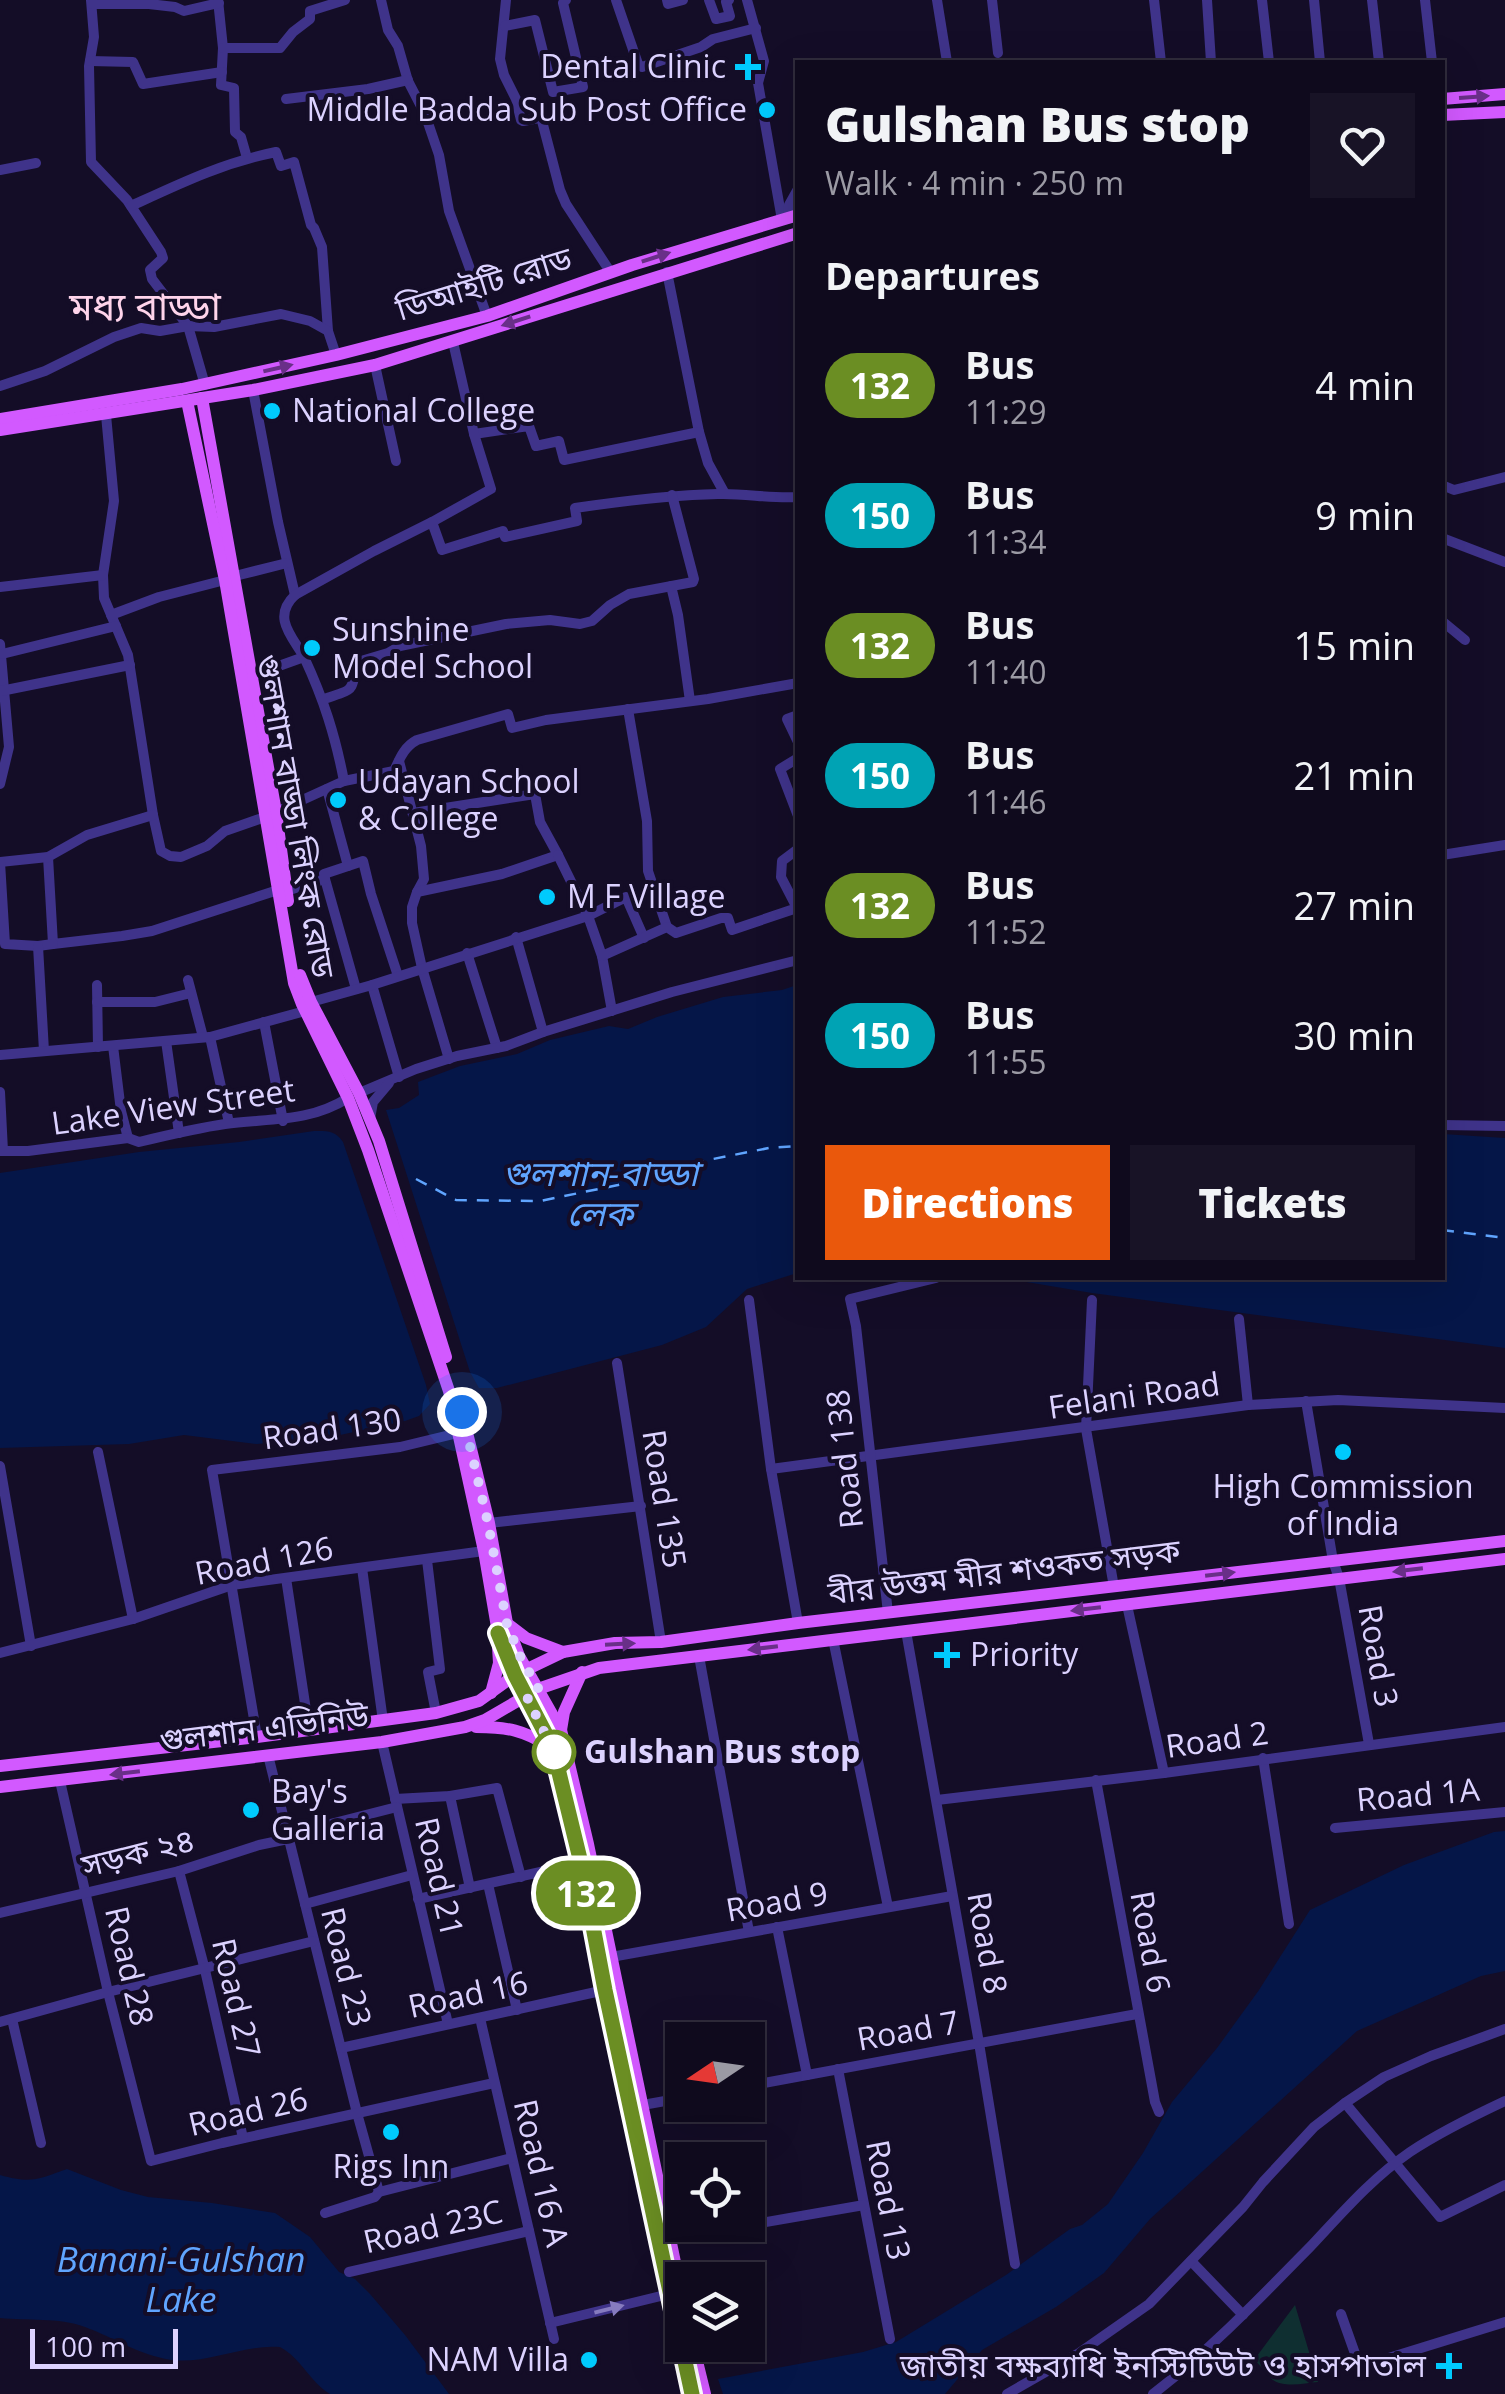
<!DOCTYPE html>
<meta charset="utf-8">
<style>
:root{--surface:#0f0a1d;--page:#181326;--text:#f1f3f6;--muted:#9b9aa4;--line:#2f2b3b;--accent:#ea580c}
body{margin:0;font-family:"Open Sans","Noto Sans Bengali",sans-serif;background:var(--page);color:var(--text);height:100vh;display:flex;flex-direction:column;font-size:38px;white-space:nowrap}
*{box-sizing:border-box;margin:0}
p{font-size:32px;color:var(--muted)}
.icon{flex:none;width:55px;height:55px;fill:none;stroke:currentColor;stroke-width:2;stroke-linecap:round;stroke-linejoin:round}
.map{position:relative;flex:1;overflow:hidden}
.details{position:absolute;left:795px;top:60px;width:650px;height:1220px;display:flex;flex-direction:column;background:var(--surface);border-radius:0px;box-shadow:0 10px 40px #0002,0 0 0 2px var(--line)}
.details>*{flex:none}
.badge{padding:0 20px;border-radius:32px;font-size:35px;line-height:65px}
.needle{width:65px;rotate:257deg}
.fabs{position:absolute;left:665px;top:2022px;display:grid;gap:20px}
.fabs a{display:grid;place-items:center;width:100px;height:100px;border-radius:0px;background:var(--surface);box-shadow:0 10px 40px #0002,0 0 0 2px var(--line);font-size:50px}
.scale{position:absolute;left:30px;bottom:25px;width:148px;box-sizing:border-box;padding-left:10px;border:5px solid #dcd2ff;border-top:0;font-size:28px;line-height:35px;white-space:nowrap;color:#dcd2ff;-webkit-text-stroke:8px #140d27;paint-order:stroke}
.you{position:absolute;width:50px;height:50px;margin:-25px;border:8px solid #fff;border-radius:50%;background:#1a73e8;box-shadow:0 0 0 15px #1a73e833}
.map>.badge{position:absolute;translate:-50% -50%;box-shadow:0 0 0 5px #fff}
h2{padding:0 30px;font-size:38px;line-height:90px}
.round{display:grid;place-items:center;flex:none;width:105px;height:105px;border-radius:0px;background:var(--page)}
.overview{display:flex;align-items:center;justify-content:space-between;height:170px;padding:0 30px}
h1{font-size:48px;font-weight:800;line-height:75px}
.action{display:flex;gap:20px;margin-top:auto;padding:20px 30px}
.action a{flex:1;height:115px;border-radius:0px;background:var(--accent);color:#fff;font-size:40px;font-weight:800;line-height:115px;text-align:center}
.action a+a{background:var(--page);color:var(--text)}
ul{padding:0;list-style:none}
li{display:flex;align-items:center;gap:30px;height:130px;padding:0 30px}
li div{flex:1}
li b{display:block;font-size:38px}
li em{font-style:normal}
li .badge{min-width:110px;font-weight:700;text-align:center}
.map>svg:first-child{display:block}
</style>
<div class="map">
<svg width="1505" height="2394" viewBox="0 0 1505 2394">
<rect width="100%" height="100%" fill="#140d27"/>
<path fill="#0f2f31" d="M1295,2305L1318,2382C1305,2383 1285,2388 1273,2380C1266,2375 1262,2366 1254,2360Z"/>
<g fill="#051648">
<polygon points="797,985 797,1273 747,1289 706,1327 662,1345 497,1388 479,1388 470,1372 386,1110 399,1108 419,1095 418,1082 460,1066 517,1054 550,1040 609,1026 628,1029 657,1017 723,997 782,990"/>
<path d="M314,1131C327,1131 335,1130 343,1142L426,1385L430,1404L419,1416L405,1421L340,1435L288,1441L257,1444L184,1435L129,1444L0,1448V1173L139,1152L239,1142Z"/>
<polygon points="1443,1134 1505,1138 1505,1348 1092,1293 1003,1278 1442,1278"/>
<polygon points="1505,1831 1505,1971 1481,1976 1357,2031 1150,2219 1104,2273 1056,2307 982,2350 945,2394 723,2394 718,2379 863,2352 896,2342 1006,2275 1070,2229 1082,2225 1108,2204 1143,2153 1172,2102 1217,2048 1259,1990 1310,1910 1404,1865 1494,1832"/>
<path d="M67,2169L121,2190L148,2197L212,2203L275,2213L310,2237L339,2272L355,2279L370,2294L405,2335L449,2394H330C309,2381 301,2358 280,2347C244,2344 208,2364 172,2360C138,2355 115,2338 85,2327C58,2317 28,2321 0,2318V2175C31,2184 39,2179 67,2169Z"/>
</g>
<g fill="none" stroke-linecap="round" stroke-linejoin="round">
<g stroke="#60a5ff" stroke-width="2.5" stroke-dasharray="12 10" stroke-linecap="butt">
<polyline points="416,1179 456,1200 540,1201 618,1185 708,1160 769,1148 798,1146"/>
<polyline points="1442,1230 1505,1238"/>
</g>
<g stroke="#3f338a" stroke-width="10">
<polyline points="91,0 94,37 89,66 91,162 127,200 161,252 163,258 150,270 152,279 188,326 205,385"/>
<polyline points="218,0 223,48 221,85 234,88 235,132 241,137 247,158"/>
<polyline points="381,0 388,30 398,46 408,81 425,114 439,155 449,211 487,316"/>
<polyline points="506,0 500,59 504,75 516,99 521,120 523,121 539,118 542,121 560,190 566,204 611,273"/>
<polyline points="616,0 638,64 642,67 701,47 713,39 756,28"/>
<polyline points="667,0 668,4 683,0"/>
<polyline points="709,0 716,19 730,16 726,2 729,0"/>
<polyline points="747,0 764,61 758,83 782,220"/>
<polyline points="937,0 947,62"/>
<polyline points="992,0 998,53"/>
<polyline points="1154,0 1161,62"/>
<polyline points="1207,0 1211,62"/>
<polyline points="1262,0 1269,62"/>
<polyline points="1314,0 1320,62"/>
<polyline points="1372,0 1379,62"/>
<polyline points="1425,0 1432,62"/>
<polyline points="92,4 149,4 175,7 184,11 219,3"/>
<polyline points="505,26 535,20 553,92 583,87 563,3 566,0"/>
<polyline points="223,48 280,48 293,32 310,19 310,11 345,0"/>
<polyline points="90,61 133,62 143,84 222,72"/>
<polyline points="286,99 368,89 408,80"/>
<polyline points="0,170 36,163"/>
<path d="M131,206C181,183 222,163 276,152L281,166L294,162L311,225L314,228L322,247L328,331"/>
<polyline points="788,218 789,205 798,189"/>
<polyline points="667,272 699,432 708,463 725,494"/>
<polyline points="375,365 396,461"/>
<polyline points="0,386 45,371 114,337 141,328 160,331 188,326 214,327 281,314 310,321 328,331 336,355"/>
<polyline points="253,390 278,522 295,595"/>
<polyline points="106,415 114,501 103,575 104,598 128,655 153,815 161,851 170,856 181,857 207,846 225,831 265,817"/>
<polyline points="474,434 529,426 536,446 559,441 564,460 699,432"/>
<polyline points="1442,485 1454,490 1505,477"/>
<polyline points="432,522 491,489 474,434 453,342"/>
<polyline points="1442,538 1505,562"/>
<polyline points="235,576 287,563"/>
<polyline points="671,586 678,615 690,701"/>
<polyline points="0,587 103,575"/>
<polyline points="111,615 159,597 225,580"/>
<polyline points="1442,621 1465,640"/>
<polyline points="0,644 9,747 0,784"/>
<polyline points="2,654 116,626"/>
<path d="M251,676L304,657C291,635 272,617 295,595L374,551L432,522L442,550L503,531L505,537L577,521L575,508C623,501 670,495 718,494C745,493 771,499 798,497"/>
<polyline points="1,691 130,665"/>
<path d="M324,699C362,687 346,691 361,661L388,653L400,646L506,624L550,620L580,624L592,621L610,605L629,594L693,582L694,579L672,495"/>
<polyline points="628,709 647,821 648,871 667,927"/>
<polyline points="798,715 787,719 798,742"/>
<polyline points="798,758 780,769 798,816"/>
<polyline points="399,761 421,846 424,879 417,892"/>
<path d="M344,781L394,771C400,758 404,747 417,740L508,714L512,728L546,720L708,699L798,683"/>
<polyline points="327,789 348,866"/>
<path d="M276,812L344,781C335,735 324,700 304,657"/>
<polyline points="413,813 535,794 540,822 558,855 502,874 417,892 412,907 412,923 422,968 449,1059"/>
<polyline points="558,855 588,916 626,897 644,938"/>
<polyline points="1442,855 1505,845"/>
<polyline points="48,857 53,944 122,936 152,931 278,890"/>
<polyline points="0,862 48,857 87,835 153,815"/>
<polyline points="0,862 5,944 38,946 53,944"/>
<polyline points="325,879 356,989"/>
<polyline points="286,891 325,879 324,874 363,861 371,894 398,976"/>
<polyline points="516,937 543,1032"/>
<polyline points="38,946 44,1051"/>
<polyline points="467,953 497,1048"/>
<polyline points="602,956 612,1011"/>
<polyline points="188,980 203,1037"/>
<polyline points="97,985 98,1047"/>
<polyline points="372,985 399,1077"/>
<polyline points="97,1002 155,1002 191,993"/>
<polyline points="304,1004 372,985 588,916 602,956 667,927 676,933 721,918 728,918 732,930 797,908 781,877 782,861 798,849"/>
<polyline points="264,1022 283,1121"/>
<polyline points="210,1037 229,1123"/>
<polyline points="166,1041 179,1133"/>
<polyline points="113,1046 121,1111 128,1138"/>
<polyline points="0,1055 210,1037 305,1011"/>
<polyline points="0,1092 3,1151"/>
<polyline points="359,1093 416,1069 457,1056 506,1046 543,1032 672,992 798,960"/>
<polyline points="370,1119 373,1102 389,1083"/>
<polyline points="1442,1125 1505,1126"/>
<path d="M0,1151H28L128,1138L139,1142C168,1135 197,1128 225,1124C269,1118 308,1123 348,1098"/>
<polyline points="749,1300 771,1469 798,1623"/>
<polyline points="1092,1300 1086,1429 1114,1587"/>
<polyline points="1239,1319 1248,1405"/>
<polyline points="617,1363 661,1642"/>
<polyline points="1306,1401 1333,1561 1339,1578 1369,1744"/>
<polyline points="98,1452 133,1619"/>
<polyline points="0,1466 31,1646"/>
<polyline points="771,1469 1248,1405 1338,1400 1505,1408"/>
<polyline points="489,1523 641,1506"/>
<polyline points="427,1560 440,1669 428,1672 436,1713"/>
<polyline points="362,1568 383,1721"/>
<polyline points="286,1578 309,1730"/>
<polyline points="1127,1605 1164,1773"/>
<polyline points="888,1613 856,1326 850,1299 936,1278"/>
<polyline points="906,1631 979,2043 1015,2264"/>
<polyline points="833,1639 888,1907"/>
<polyline points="0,1653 133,1619 232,1585 484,1551"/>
<polyline points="699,1656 749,1932"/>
<polyline points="257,1737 212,1470 400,1447 458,1433"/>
<polyline points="382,1742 448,2024"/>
<polyline points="268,1755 357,2113 379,2192"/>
<polyline points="1263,1758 1289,1924"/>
<polyline points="1096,1780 1155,2102 1159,2112"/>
<polyline points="60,1781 108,1992 151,2161 222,2143 494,2083"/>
<polyline points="450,1796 470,1888"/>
<polyline points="395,1799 450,1796 497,1788 521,1877"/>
<polyline points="937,1800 1164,1773 1505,1727"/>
<polyline points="1335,1828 1505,1812"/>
<polyline points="287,1835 397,1807"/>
<polyline points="179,1871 205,1970 243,2138"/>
<polyline points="488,1884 517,2010"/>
<polyline points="418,1899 581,1863"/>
<polyline points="305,1904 412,1875"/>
<polyline points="0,1913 179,1871 259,1845 288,1839"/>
<polyline points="777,1927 807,2075"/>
<polyline points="611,1957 952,1896"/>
<polyline points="480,2018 554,2339"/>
<polyline points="12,2019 41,2143"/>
<polyline points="0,2022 108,1992 314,1941"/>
<polyline points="341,2048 605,1990"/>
<polyline points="838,2069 890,2339"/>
<polyline points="748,2086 1137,2014"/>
<polyline points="1345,2103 1440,2217 1505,2185"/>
<polyline points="637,2106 682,2098"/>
<polyline points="325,2213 375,2197 379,2192 512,2158"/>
<polyline points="663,2240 864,2205"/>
<polyline points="1191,2261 1243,2315"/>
<polyline points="349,2272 529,2231"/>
<polyline points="1341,2314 1358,2362 1366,2365 1505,2322"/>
<polyline points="550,2323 669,2294"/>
<polyline points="1007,2394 1079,2353 1149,2304 1243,2207 1263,2182 1314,2127 1345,2103 1384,2077 1431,2056 1505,2029"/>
<path d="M1153,2394C1209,2351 1260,2298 1310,2247C1342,2213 1371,2179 1410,2152C1440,2132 1473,2116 1505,2101"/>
</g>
<g stroke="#d259ff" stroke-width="12">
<polyline points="1442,99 1505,94"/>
<polyline points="1442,115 1505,112"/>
<polyline points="202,398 276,812 288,901"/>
<polyline points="187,401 225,580 294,983 302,1004 348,1098 368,1150 449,1391 484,1551 498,1633 515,1675 553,1748 581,1863 605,1990 692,2394"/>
<polyline points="0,419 182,389 336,355 487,316 632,265 798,215"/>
<polyline points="0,430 253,390 375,365 798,233"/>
<polyline points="300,975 311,1002 359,1093 379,1141 446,1357"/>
<polyline points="460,1404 489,1523 507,1623 519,1656 561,1730 588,1844 682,2296"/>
<polyline points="509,1625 526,1638 563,1652"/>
<polyline points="491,1693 499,1663 498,1647"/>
<path d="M476,1727C508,1727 523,1730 551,1747"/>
<polyline points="561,1730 564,1712 582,1672"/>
<polyline points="0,1766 257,1737 436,1713 479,1701 515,1675 563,1652 615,1643 661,1642 798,1623 1505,1541"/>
<polyline points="0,1787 382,1742 465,1727 485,1720 538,1689 599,1668 1505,1559"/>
<polyline points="693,2345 705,2394"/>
</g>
</g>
<defs><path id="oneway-solid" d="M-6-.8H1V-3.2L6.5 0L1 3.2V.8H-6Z" transform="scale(2.5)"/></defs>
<g fill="#692f88">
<use href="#oneway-solid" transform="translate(1474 97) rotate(-4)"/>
<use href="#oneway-solid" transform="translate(656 257) rotate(-18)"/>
<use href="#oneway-solid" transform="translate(516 321) rotate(162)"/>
<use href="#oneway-solid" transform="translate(278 368) rotate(-13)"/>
<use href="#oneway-solid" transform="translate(1408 1570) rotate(173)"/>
<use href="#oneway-solid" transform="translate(1220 1574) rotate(-7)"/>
<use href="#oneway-solid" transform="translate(1086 1609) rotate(173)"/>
<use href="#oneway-solid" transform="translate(620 1644) rotate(-3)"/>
<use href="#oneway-solid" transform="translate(763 1648) rotate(173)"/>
<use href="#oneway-solid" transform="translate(125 1773) rotate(173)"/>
</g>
<use fill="#867bbf" href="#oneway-solid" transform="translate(609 2309) rotate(-14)"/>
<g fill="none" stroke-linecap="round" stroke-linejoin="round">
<g stroke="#fff" stroke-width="22">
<polyline id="line" points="498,1633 515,1675 553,1748 581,1863 605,1990 692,2394"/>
</g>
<use href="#line" stroke="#6b8e23" stroke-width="15"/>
<polyline stroke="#dcd2ff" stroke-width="10" stroke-dasharray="0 18" points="462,1412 488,1523 507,1624 520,1656 538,1688 526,1695 554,1752"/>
</g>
<g fill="#00cafd" stroke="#140d27" stroke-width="4">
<path d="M743 52h10v10h10v10h-10v10h-10v-10h-10v-10h10z"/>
<circle cx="767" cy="110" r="10"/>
<circle cx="272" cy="411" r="10"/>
<circle cx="312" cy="648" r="10"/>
<circle cx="338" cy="800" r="10"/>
<circle cx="547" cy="897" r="10"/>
<circle cx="1343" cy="1452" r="10"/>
<path d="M942 1640h10v10h10v10h-10v10h-10v-10h-10v-10h10z"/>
<circle cx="251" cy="1810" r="10"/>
<circle cx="391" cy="2132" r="10"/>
<circle cx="589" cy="2360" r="10"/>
<path d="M1444 2351h10v10h10v10h-10v10h-10v-10h-10v-10h10z"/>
</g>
<circle fill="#fff" stroke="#6b8e23" stroke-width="5" cx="554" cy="1752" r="20"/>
<g text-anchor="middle" stroke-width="8" stroke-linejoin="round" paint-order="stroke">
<g font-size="32" fill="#dcd2ff" stroke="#140d27" text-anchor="start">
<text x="726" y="78" text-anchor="end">Dental Clinic</text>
<text x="747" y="121" text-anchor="end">Middle Badda Sub Post Office</text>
<text x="292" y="422">National College</text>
<text x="332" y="641">Sunshine<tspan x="332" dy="37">Model School</tspan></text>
<text x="358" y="793">Udayan School<tspan x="358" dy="37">&amp; College</tspan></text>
<text x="567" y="908">M F Village</text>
<text x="1343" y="1498" text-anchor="middle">High Commission<tspan x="1343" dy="37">of India</tspan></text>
<text x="970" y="1666">Priority</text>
<text x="271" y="1803">Bay's<tspan x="271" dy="37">Galleria</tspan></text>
<text x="391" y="2178" text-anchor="middle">Rigs Inn</text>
<text x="569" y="2371" text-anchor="end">NAM Villa</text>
<text x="1426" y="2377" text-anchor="end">জাতীয় বক্ষব্যাধি ইনস্টিটিউট ও হাসপাতাল</text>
</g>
<g font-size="32" fill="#dcd2ff" stroke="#140d27">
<text transform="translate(484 284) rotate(-17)" y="11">ডিআইটি রোড</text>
<text transform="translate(295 816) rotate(80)" y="11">গুলশান বাড্ডা লিংক রোড</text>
<text transform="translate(173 1107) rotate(-8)" y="11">Lake View Street</text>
<text transform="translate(1134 1396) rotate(-8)" y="11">Felani Road</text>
<text transform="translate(332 1429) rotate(-8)" y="11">Road 130</text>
<text transform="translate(845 1459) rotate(-96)" y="11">Road 138</text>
<text transform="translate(664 1499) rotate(81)" y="11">Road 135</text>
<text transform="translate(264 1561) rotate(-11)" y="11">Road 126</text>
<text transform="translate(1004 1572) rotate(-7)" y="11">বীর উত্তম মীর শওকত সড়ক</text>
<text transform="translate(1378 1656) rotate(80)" y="11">Road 3</text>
<text transform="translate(264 1728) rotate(-7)" y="11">গুলশান এভিনিউ</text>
<text transform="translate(1217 1740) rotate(-8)" y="11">Road 2</text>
<text transform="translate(1418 1795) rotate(-5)" y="11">Road 1A</text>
<text transform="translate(138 1853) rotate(-14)" y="11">সড়ক ২৪</text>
<text transform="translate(439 1877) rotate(77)" y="11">Road 21</text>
<text transform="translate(777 1902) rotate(-10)" y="11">Road 9</text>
<text transform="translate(1150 1942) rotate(80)" y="11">Road 6</text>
<text transform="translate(987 1943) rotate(80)" y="11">Road 8</text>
<text transform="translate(129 1966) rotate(77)" y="11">Road 28</text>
<text transform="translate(346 1967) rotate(76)" y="11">Road 23</text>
<text transform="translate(468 1995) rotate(-12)" y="11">Road 16</text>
<text transform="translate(236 1998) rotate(77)" y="11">Road 27</text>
<text transform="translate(908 2031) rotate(-10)" y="11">Road 7</text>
<text transform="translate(248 2112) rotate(-13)" y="11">Road 26</text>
<text transform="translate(541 2173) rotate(77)" y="11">Road 16 A</text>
<text transform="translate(888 2200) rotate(79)" y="11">Road 13</text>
<text transform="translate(433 2227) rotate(-13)" y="11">Road 23C</text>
</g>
<g font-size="32" font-weight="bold" fill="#dcd2ff" stroke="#140d27" text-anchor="start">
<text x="584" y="1763">Gulshan Bus stop</text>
</g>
<g font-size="35" font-style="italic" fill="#60a5ff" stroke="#140d27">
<text x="600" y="1186">গুলশান-বাড্ডা<tspan x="600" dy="40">লেক</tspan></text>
<text x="181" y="2272">Banani-Gulshan<tspan x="181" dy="40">Lake</tspan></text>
</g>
<g font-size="38" fill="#ffd4eb" stroke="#140d27">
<text x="145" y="320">মধ্য বাড্ডা</text>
</g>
</g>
</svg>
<div class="fabs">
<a><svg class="needle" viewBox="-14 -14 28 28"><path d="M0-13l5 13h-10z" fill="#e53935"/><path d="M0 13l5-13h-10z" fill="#9b9aa4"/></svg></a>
<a><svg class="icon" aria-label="locate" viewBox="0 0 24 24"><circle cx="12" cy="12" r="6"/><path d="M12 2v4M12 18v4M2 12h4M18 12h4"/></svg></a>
<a><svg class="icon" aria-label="layers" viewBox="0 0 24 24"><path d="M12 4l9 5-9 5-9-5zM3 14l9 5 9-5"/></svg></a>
</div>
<div class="scale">100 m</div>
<div class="you" style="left:462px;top:1412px"></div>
<b class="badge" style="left:586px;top:1893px;background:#6b8e23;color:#fff">132</b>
<section class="details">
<div class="overview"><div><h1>Gulshan Bus stop</h1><p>Walk · 4 min · 250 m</p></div><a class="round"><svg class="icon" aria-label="heart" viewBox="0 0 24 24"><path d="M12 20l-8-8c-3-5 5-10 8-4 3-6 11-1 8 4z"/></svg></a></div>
<h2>Departures</h2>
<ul>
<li><span class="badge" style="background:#6b8e23;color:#fff">132</span><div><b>Bus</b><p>11:29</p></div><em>4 min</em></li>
<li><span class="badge" style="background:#00a3b4;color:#fff">150</span><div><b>Bus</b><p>11:34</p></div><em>9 min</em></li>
<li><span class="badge" style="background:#6b8e23;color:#fff">132</span><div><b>Bus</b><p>11:40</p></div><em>15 min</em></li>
<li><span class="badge" style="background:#00a3b4;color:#fff">150</span><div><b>Bus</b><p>11:46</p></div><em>21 min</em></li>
<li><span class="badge" style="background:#6b8e23;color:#fff">132</span><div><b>Bus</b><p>11:52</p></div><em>27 min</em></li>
<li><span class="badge" style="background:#00a3b4;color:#fff">150</span><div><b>Bus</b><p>11:55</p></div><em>30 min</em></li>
</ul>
<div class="action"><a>Directions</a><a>Tickets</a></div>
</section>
</div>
